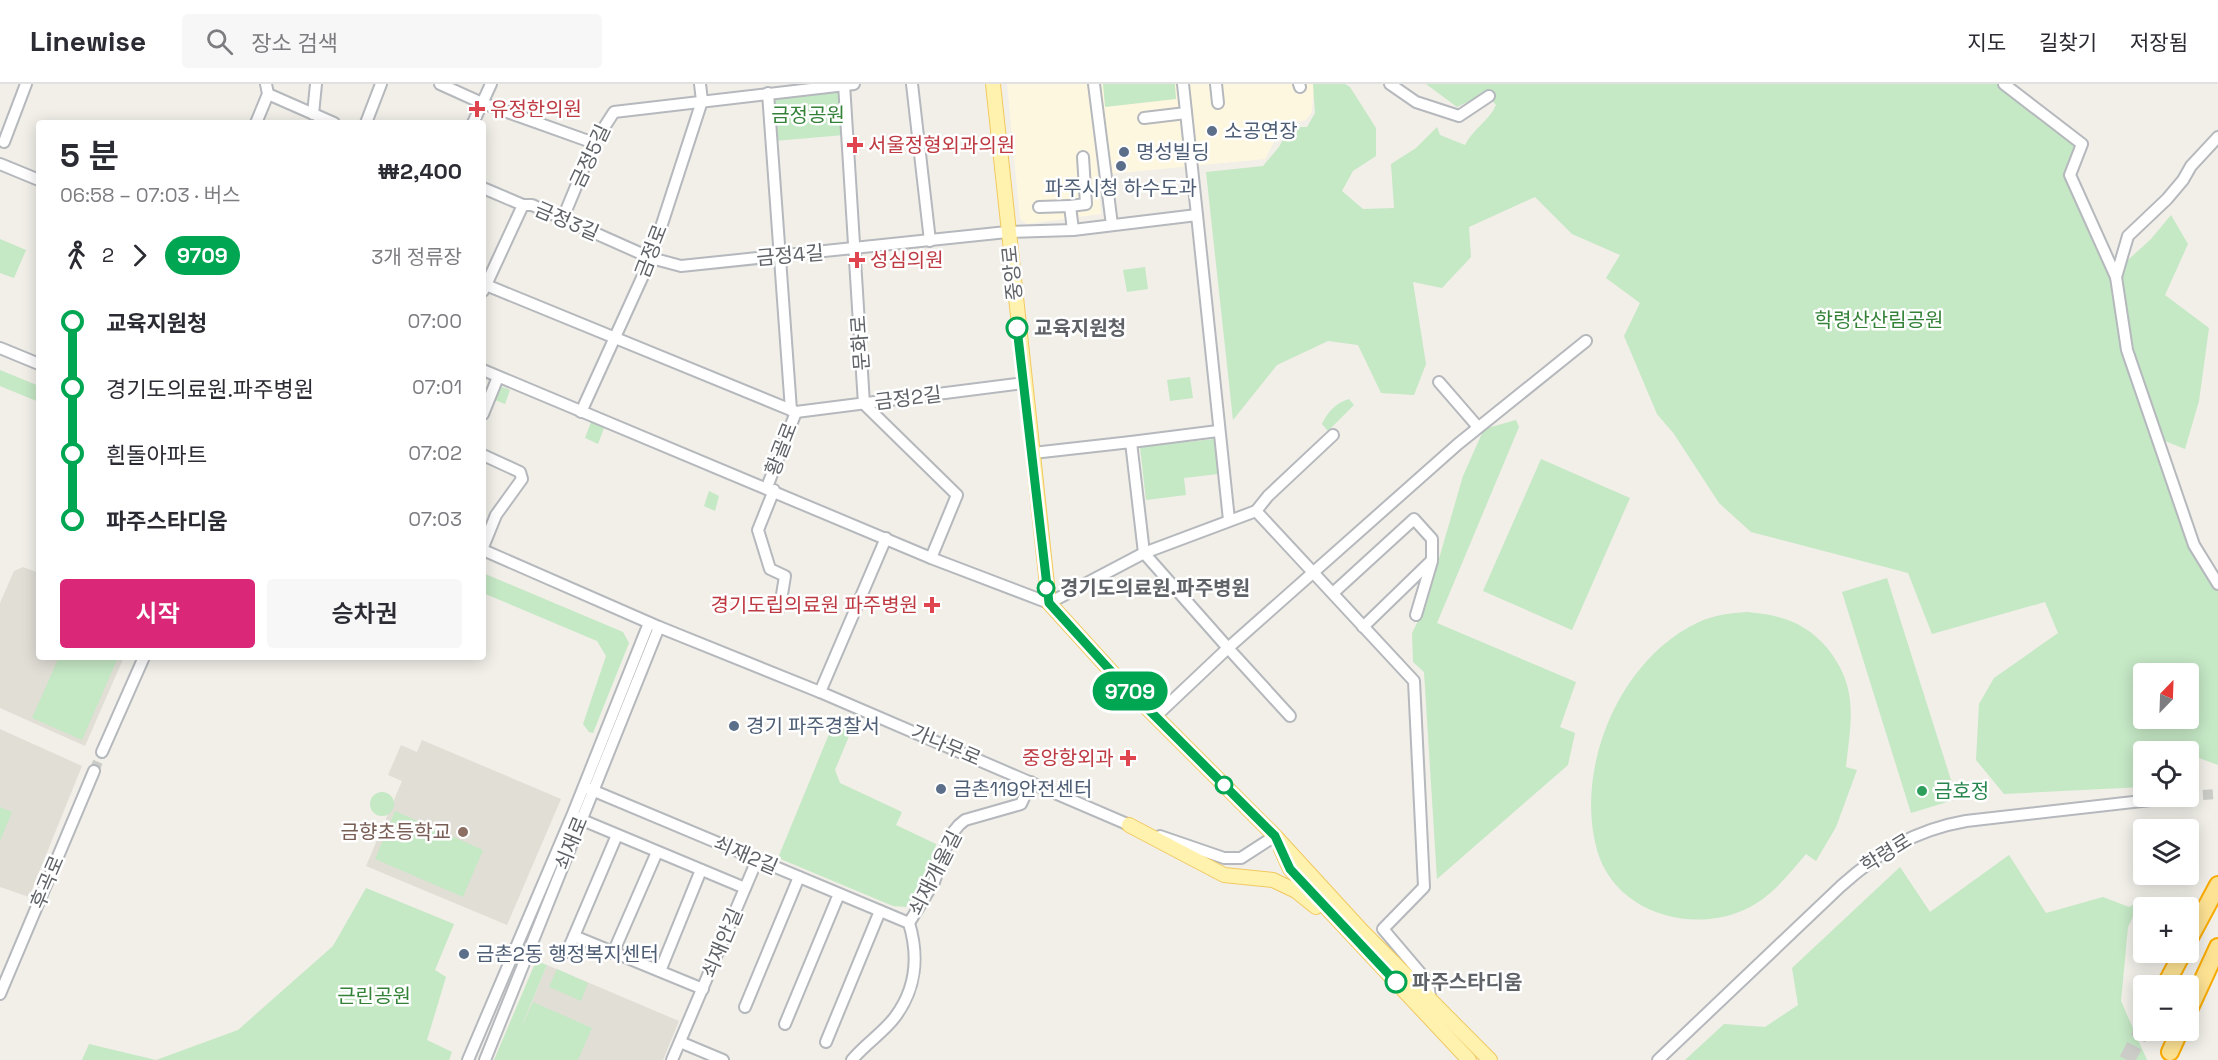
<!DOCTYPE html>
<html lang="ko">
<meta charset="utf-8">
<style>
:root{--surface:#fff;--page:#f7f7f7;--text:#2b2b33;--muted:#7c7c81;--line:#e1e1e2;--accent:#db2777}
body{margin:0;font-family:"Space Grotesk","Noto Sans KR",sans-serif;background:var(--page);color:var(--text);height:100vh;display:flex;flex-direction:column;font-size:22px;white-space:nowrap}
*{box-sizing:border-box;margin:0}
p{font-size:20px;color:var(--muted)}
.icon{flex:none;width:33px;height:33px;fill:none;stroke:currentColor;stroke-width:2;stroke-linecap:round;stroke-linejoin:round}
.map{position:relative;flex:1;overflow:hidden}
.details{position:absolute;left:36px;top:36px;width:450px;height:540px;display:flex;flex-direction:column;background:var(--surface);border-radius:6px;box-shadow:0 3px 15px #0003}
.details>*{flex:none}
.badge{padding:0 12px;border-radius:20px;font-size:21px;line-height:39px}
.needle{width:39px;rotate:23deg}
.tools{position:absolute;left:2133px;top:579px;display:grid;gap:12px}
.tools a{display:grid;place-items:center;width:66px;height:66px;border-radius:6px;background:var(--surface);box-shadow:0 3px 15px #0003;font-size:30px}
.map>.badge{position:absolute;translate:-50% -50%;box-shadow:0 0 0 3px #fff}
.legs{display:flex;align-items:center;gap:9px;height:66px;padding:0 24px;font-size:20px}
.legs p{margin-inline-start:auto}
.headline{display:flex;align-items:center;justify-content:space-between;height:102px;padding:0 24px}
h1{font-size:33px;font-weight:600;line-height:45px}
.cta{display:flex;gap:12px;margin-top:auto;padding:12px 24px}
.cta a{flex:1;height:69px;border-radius:6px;background:var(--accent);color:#fff;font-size:24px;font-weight:600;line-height:69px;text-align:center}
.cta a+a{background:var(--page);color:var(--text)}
ul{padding:0 24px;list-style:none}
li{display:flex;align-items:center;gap:21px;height:66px;font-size:22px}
li i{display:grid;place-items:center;width:9px;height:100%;margin:0 8px;background:currentColor}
li i::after{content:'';width:15px;height:15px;margin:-8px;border:4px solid;border-radius:50%;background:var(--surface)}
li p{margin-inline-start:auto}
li:first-child i{background:linear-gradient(#0000 50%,currentColor 0)}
li:last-child i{background:linear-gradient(currentColor 50%,#0000 0)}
header{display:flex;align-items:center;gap:36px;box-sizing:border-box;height:84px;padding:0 30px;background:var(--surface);border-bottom:2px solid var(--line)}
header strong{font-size:28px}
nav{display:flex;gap:33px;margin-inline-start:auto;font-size:21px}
.search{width:420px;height:54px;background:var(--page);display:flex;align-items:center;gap:15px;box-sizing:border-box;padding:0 21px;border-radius:6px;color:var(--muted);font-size:22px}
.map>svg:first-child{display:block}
</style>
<header>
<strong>Linewise</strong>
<div class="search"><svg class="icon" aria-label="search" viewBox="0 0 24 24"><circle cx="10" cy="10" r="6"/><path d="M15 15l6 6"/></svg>장소 검색</div>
<nav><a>지도</a><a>길찾기</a><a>저장됨</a></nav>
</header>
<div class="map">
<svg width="2218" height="976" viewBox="0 0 2218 976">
<rect width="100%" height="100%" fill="#f1efe8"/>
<g fill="#fef7e0">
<polygon points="1007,0 1090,0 1101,130 1027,140 1020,135"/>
<polygon points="1099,0 1314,0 1312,28 1306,36 1283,41 1265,75 1109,90"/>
</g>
<g fill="#e1ded6">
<polygon points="23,483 39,489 39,573 124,573 85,662 0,624 0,519 14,487"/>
<polygon points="0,645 82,682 29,813 0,803"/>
<polygon points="422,656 561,715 507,841 366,782 402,697 388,691 401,661 417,668"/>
<polygon points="547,881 679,937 663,976 508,976"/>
</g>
<g fill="#c5e8c5" fill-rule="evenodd">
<polygon points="1103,0 1175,0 1176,15 1105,23"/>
<path d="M1313,0H1345L1350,3L1376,44V72L1353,87L1342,107L1363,125L1394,124L1391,80L1416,64L1437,43L1440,51L1465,61C1473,45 1489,37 1496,21L1486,9L1457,23L1426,0H2004L2082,60L2070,91L2117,186L2151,155L2171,131L2188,160L2165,211L2209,244L2199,317L2185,365L2165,357L2167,376L2199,476L2218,500V681L2199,674L2189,678L2188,668H2144L2143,703L2004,710L1976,676L1979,620L1994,594L2058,549L2045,518L1932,550L1908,489L1751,448L1719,419L1674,350L1657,330L1624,252L1640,219L1606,194L1620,171L1572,150L1535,113L1469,143L1471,173L1442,204L1413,198L1426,280L1414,311L1381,309L1358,261L1328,257L1277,281L1233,336L1206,88L1263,82L1279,63L1290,43H1307L1315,29ZM2144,590H2188V634H2144Z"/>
<polygon points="841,6 844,51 774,57 771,11"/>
<polygon points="0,155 26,166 14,194 0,189"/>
<polygon points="1145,183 1148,205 1127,208 1123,186"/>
<polygon points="0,286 39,302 39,318 0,302"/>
<polygon points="1190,293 1193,314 1170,317 1167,296"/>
<polygon points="500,302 510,306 505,320 495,316"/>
<path d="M1349,315L1354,321L1328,347L1322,340C1328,327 1336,319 1349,315Z"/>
<polygon points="1516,336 1519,343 1437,539 1576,598 1560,643 1575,649 1568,681 1437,795 1424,588 1413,578 1412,549 1425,523 1463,392 1484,345"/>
<polygon points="591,338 604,344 598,360 585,354"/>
<polygon points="1214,355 1218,390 1184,394 1186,411 1146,416 1140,363"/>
<polygon points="1541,375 1630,414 1572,546 1483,507"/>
<polygon points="709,407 719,412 715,427 704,422"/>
<polygon points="483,489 623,548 629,559 593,649 589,648 583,640 606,572 597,557 483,509"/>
<polygon points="1887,494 1957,715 1911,729 1842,508"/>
<path d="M1747,528C1780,531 1806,538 1828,565C1859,605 1851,635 1846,683L1857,686L1836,743L1816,777L1806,770C1788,791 1774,810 1750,823C1695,852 1615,830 1597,766C1574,684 1620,574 1699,538C1714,531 1731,529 1747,528Z"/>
<polygon points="59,573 111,573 117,576 82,656 32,634"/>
<polygon points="836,633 854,640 835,686 840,699 902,728 896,741 936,760 929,790 906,823 893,822 778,774"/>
<circle cx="382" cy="720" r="12"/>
<polygon points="0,723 12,728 0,757"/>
<polygon points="395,727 483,766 463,813 375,775"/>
<polygon points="2009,771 2046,829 2103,813 2129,823 2141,816 2128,843 2121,917 2147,976 1685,976 1724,940 1765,943 1798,921 1792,884 1900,783 1930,828"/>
<polygon points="366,804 454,840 435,886 446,893 427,956 452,968 449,976 82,976 89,960 156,976 238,946 333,862"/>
<polygon points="536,877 547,881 520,946 533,918 592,944 578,976 494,976"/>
<polygon points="557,885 588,899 581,917 549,903"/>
</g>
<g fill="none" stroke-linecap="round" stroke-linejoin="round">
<g stroke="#ccccc8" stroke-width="10" stroke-dasharray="10 5" stroke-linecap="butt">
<polyline points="94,687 102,668"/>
<polyline points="2188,712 2218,710"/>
</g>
<polyline stroke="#ccccc8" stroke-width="16" stroke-dasharray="16 8" stroke-linecap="butt" points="2127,976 2143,945"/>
<g stroke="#b5b8bc" stroke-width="14">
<g id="minor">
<polyline points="440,0 482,19 594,59"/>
<polyline points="844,0 864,320 957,411 931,474"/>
<polyline points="912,0 930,157"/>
<polyline points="1094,0 1112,141"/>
<polyline points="1183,0 1197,131"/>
<polyline points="1216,0 1218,19"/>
<polyline points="1299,0 1300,3"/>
<polyline points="1390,0 1416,18 1459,32 1489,12"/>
<polyline points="2004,0 2082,60 2070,91 2116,193 2127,266 2194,461 2218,500"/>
<polyline points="768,9 791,326"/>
<polyline points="268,10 334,39"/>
<polyline points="313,30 316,0"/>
<polyline points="1144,34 1186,29"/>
<polyline points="256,39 268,10 266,0"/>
<polyline points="366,39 381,0"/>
<polyline points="473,39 491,0"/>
<polyline points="4,58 26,0"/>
<polyline points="0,80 39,96"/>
<polyline points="483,104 523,121 532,121 651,174 681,182 1007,148 1073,146 1197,131 1229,436"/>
<polyline points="1070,122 1086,120 1083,73"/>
<polyline points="1039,123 1070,122 1073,146"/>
<polyline points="563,134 594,59 614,28 854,0"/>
<polyline points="2116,193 2128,152 2167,115 2183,96 2191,82 2218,53"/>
<polyline points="486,201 523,121"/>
<polyline points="483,207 486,201 796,328 1024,299"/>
<polyline points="0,264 39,280"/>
<polyline points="483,286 931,474 1049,519 1144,469 1256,427 1268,412 1333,351"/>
<polyline points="1439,298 1478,343"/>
<polyline points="581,328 651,174 702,17 700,0"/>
<polyline points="483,330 498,293"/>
<polyline points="1131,358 1218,347"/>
<polyline points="1033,369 1131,358 1144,469 1228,564 1458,360 1586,257"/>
<polyline points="483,371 520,388 522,395 496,431 483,463"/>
<polyline points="767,403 796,328"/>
<polyline points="774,406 758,446 770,485 785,492 780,523"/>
<polyline points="1256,427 1414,597 1424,803 1383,845 1428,898 1430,913"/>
<polyline points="483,466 659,543 820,608 1134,743"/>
<polyline points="1333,509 1414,435 1432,455 1432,477 1416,531"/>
<polyline points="1363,543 1430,478"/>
<polyline points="820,608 886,454"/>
<polyline points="1155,633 1228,564 1290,632"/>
<polyline points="102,668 144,573"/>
<polyline points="587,704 909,839"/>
<polyline points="575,733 745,804"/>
<polyline points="617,751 574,852 703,905"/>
<polyline points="1160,752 1224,774 1241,774 1275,752"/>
<polyline points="567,868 574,852"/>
<polyline points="613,869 657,768"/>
<polyline points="660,887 701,786"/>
<polyline points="0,910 94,687"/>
<polyline points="745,923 799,793"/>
<polyline points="785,940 839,810"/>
<polyline points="680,958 723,976"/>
<polyline points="826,958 880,827"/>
<polyline points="468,976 572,732 649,539"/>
<polyline points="485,976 659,543"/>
<polyline points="672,976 757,776"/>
<path d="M852,976C865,960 883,949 895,933C916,905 919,872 909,839L934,798L950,752L959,741L965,736L1021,720L1031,698"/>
<path d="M1658,976L1841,802C1879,768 1915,746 1966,737L2186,712"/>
</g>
</g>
<g stroke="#f2c960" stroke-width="16">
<g id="major">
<polyline points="993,0 1049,519 1119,596 1275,752 1362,847 1490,976"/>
<polyline points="1129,741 1224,791 1273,796 1296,807 1316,823"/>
<polyline points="1281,765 1290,785 1469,976"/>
</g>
</g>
<g stroke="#f9ab00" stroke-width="20">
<g id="highway">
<polyline points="2188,857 2218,801"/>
<polyline points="2165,902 2183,868"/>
<polyline points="2188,928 2218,863"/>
<polyline points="2143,945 2144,944"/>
<polyline points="2170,968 2180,946"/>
</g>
</g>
<use href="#minor" stroke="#fff" stroke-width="10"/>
<use href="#major" stroke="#fff2af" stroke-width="14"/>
<use href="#highway" stroke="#fde293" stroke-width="16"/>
</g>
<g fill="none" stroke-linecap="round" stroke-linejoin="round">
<g stroke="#fff" stroke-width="14">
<polyline id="line-1" points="1017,244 1049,519 1119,596 1275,752 1290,785 1396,898"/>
</g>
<use href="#line-1" stroke="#00a651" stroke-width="9"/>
</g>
<g fill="#e0444e" stroke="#fff" stroke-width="2">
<path d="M474 16h6v6h6v6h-6v6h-6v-6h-6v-6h6z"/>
<path d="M852 52h6v6h6v6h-6v6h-6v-6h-6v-6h6z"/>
<path d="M854 167h6v6h6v6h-6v6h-6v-6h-6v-6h6z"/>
<path d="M929 512h6v6h6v6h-6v6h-6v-6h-6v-6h6z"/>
<path d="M1125 665h6v6h6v6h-6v6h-6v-6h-6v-6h6z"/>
</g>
<g fill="#5c6f8a" stroke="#fff" stroke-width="2">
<circle cx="1212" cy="47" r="6"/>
<circle cx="1124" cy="68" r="6"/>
<circle cx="1121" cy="82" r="6"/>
<circle cx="734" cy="642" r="6"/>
<circle cx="941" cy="705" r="6"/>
<circle cx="464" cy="870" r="6"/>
</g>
<g fill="#fff" stroke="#00a651" stroke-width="3">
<circle cx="1017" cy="244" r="10"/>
<circle cx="1046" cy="504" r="8"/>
<circle cx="1224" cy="701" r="8"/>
<circle cx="1396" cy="898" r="10"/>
</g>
<circle fill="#2e9e5b" stroke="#fff" stroke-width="2" cx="1922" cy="707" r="6"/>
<circle fill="#8d6e63" stroke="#fff" stroke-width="2" cx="463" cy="748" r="6"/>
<g text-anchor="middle" stroke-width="5" stroke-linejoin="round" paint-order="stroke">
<g font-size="20" fill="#be3a42" stroke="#fff" text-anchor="start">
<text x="490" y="32">유정한의원</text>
<text x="868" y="68">서울정형외과의원</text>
<text x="870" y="183">성심의원</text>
<text x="918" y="528" text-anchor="end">경기도립의료원 파주병원</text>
<text x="1114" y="681" text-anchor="end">중앙항외과</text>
</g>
<g font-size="20" fill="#348238" stroke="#fff">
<text x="808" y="38">금정공원</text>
<text x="1879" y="243">학령산산림공원</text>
<text x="374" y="919">근린공원</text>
</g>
<g font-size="20" fill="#4e5e75" stroke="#fff" text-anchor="start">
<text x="1224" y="54">소공연장</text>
<text x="1136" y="75">명성빌딩</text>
<text x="1121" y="111" text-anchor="middle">파주시청 하수도과</text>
<text x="746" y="649">경기 파주경찰서</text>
<text x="953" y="712">금촌119안전센터</text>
<text x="476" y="877">금촌2동 행정복지센터</text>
</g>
<g font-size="20" fill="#5f6368" stroke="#fff">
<text transform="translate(590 72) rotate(-65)" y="7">금정5길</text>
<text transform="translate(567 137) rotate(23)" y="7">금정3길</text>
<text transform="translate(651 167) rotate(-69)" y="7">금정로</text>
<text transform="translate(790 171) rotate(-5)" y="7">금정4길</text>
<text transform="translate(1012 189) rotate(-96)" y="7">중앙로</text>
<text transform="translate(860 259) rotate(-94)" y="7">문화로</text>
<text transform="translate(908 314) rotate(-7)" y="7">금정2길</text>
<text transform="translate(781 365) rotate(-69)" y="7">황골로</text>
<text transform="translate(946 661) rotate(23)" y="7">가나무로</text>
<text transform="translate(571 759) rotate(-68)" y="7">쇠재로</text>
<text transform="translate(1886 769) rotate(-32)" y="7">학령로</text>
<text transform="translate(746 771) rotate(23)" y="7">쇠재2길</text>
<text transform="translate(935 789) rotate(-63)" y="7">쇠재개울길</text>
<text transform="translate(47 798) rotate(-67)" y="7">후곡로</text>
<text transform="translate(722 859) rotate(-67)" y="7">쇠재안길</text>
</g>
<g font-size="20" font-weight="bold" fill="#5f6368" stroke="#fff" text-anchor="start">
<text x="1034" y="251">교육지원청</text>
<text x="1060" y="511">경기도의료원.파주병원</text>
<text x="1412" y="905">파주스타디움</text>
</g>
<g font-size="20" fill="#27864d" stroke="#fff" text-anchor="start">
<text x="1934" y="714">금호정</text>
</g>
<g font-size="20" fill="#785e54" stroke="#fff" text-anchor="end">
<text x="451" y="755">금향초등학교</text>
</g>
</g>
</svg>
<div class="tools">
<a><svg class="needle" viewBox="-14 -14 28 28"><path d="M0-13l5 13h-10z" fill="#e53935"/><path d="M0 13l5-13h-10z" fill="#7c7c81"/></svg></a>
<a><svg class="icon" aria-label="locate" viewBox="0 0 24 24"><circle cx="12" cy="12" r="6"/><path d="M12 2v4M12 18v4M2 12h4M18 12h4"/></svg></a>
<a><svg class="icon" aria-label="layers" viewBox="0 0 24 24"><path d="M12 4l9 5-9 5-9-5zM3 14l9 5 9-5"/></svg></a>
<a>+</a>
<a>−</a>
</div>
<b class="badge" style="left:1130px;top:607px;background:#00a651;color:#fff">9709</b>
<section class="details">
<div class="headline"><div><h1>5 분</h1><p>06:58 – 07:03 · 버스</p></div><b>₩2,400</b></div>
<div class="legs"><svg class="icon" aria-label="walk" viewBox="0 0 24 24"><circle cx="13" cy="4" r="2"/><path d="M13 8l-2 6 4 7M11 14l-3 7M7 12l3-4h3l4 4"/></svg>2<svg class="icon" aria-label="forward" viewBox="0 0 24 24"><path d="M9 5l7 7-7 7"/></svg><b class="badge" style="background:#00a651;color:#fff">9709</b><p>3개 정류장</p></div>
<ul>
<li><i style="color:#00a651"></i><b>교육지원청</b><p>07:00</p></li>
<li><i style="color:#00a651"></i><span>경기도의료원.파주병원</span><p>07:01</p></li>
<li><i style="color:#00a651"></i><span>흰돌아파트</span><p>07:02</p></li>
<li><i style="color:#00a651"></i><b>파주스타디움</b><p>07:03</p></li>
</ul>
<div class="cta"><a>시작</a><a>승차권</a></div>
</section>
</div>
